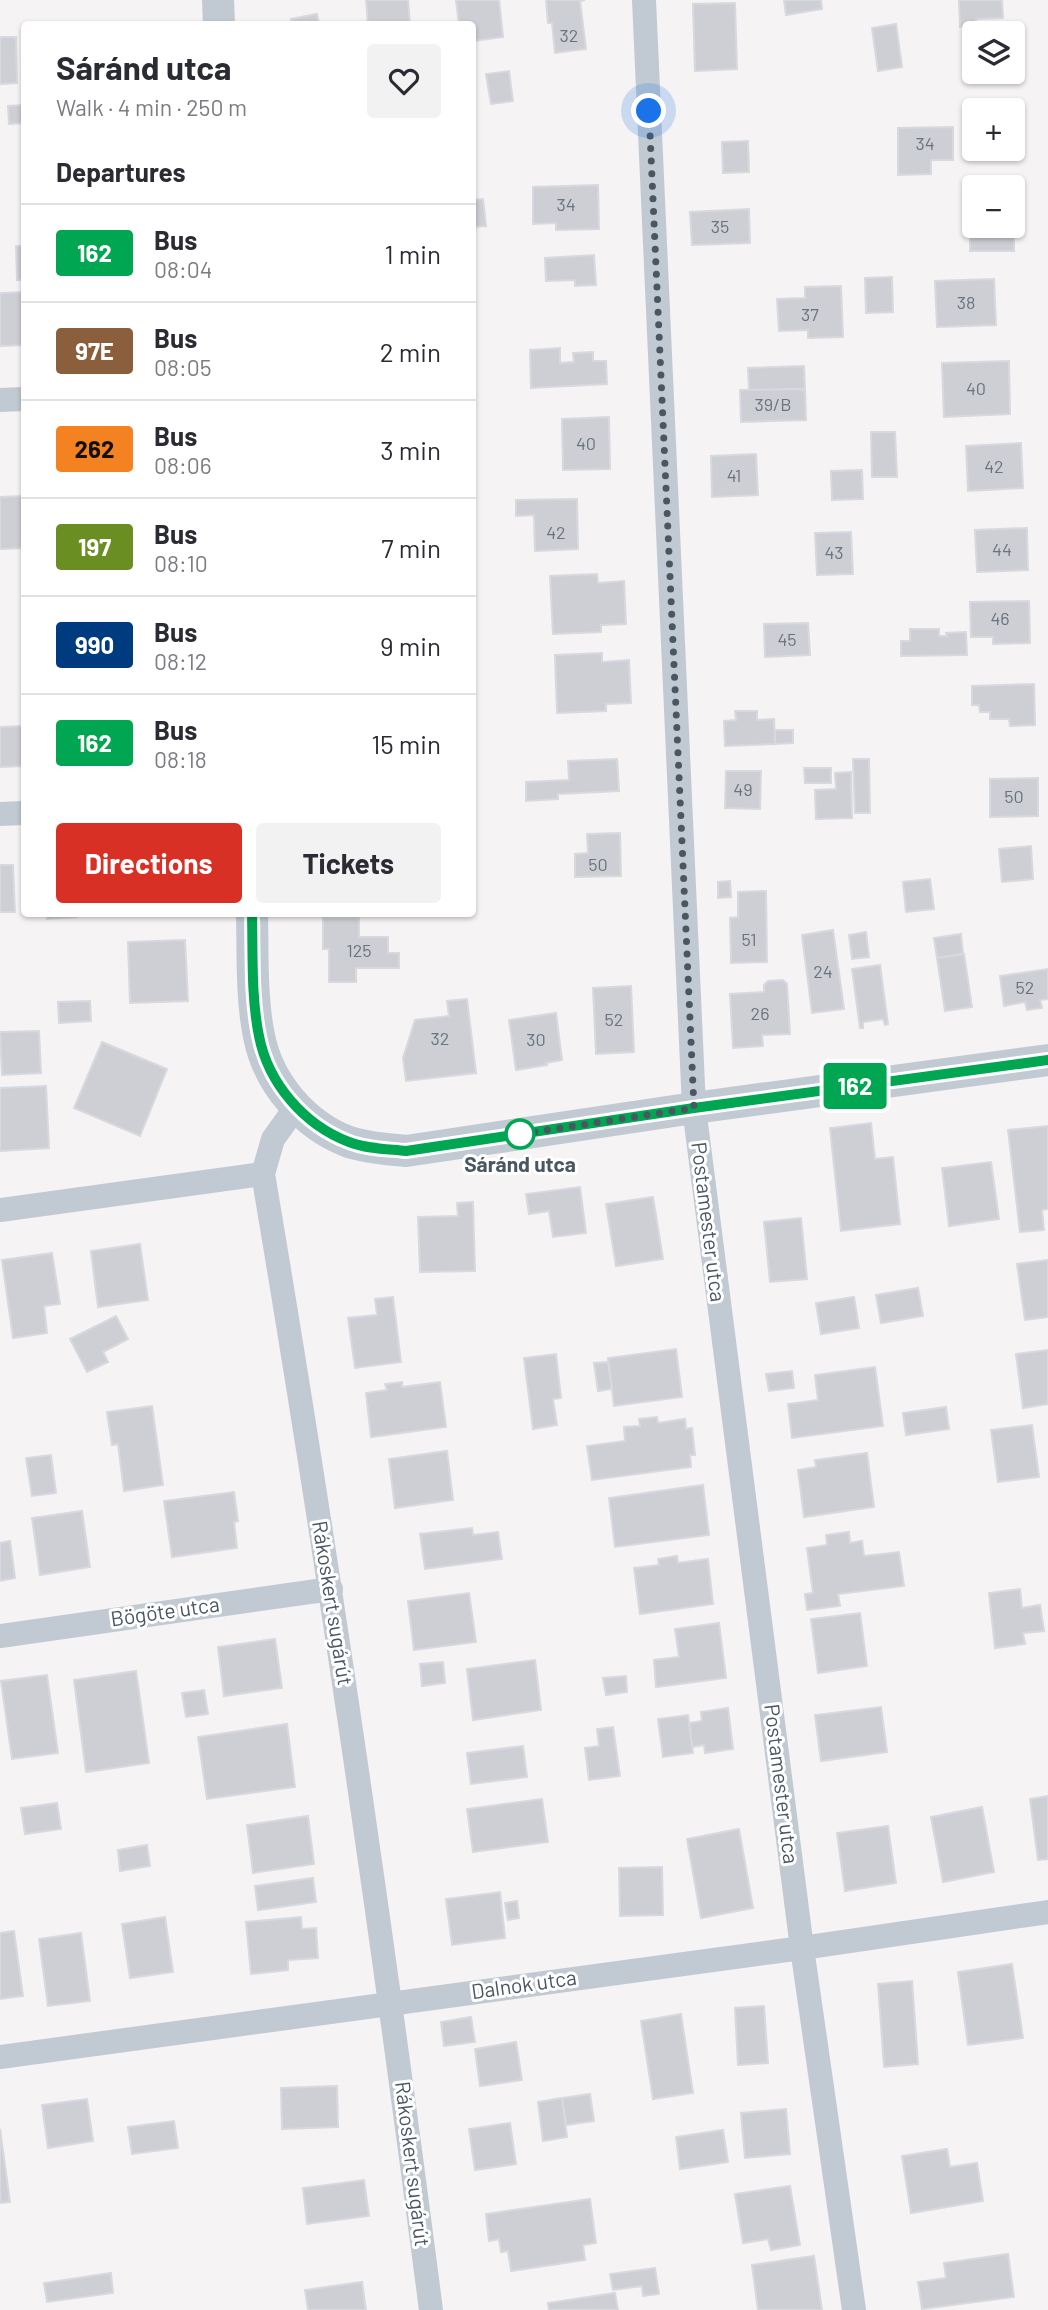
<!DOCTYPE html>
<meta charset="utf-8">
<style>
:root{--surface:#fff;--page:#f2f2f3;--text:#2b2b33;--muted:#7c7c81;--line:#e1e1e2;--accent:#d93025}
body{margin:0;font-family:Barlow,sans-serif;background:var(--page);color:var(--text);height:100vh;display:flex;flex-direction:column;font-size:26px;white-space:nowrap}
*{box-sizing:border-box;margin:0}
p{font-size:23px;color:var(--muted)}
.icon{flex:none;width:38px;height:38px;fill:none;stroke:currentColor;stroke-width:2;stroke-linecap:round;stroke-linejoin:round}
.map{position:relative;flex:1;overflow:hidden}
.details{position:absolute;left:21px;top:21px;width:455px;height:896px;display:flex;flex-direction:column;background:var(--surface);border-radius:7px;box-shadow:0 2px 5px #0004}
.details>*{flex:none}
.badge{padding:0 14px;border-radius:5px;font-size:24px;line-height:46px}
.fabs{position:absolute;left:962px;top:21px;display:grid;gap:14px}
.fabs a{display:grid;place-items:center;width:63px;height:63px;border-radius:7px;background:var(--surface);box-shadow:0 2px 5px #0004;font-size:35px}
.you{position:absolute;width:35px;height:35px;margin:-18px;border:5px solid #fff;border-radius:50%;background:#1a73e8;box-shadow:0 0 0 10px #1a73e833}
.map>.badge{position:absolute;translate:-50% -50%;box-shadow:0 0 0 4px #fff}
h2{padding:0 35px;font-size:26px;line-height:63px}
.round{display:grid;place-items:center;flex:none;width:74px;height:74px;border-radius:7px;background:var(--page)}
.head{display:flex;align-items:center;justify-content:space-between;height:119px;padding:0 35px}
h1{font-size:33px;font-weight:700;line-height:52px}
.primary-button{display:flex;gap:14px;margin-top:auto;padding:14px 35px}
.primary-button a{flex:1;height:80px;border-radius:7px;background:var(--accent);color:#fff;font-size:28px;font-weight:700;line-height:80px;text-align:center}
.primary-button a+a{background:var(--page);color:var(--text)}
ul{padding:0;list-style:none}
li{display:flex;align-items:center;gap:21px;height:98px;padding:0 35px;border-top:2px solid var(--line)}
li div{flex:1}
li b{display:block;font-size:26px}
li em{font-style:normal}
li .badge{min-width:77px;font-weight:700;text-align:center}
.map>svg:first-child{display:block}
</style>
<div class="map">
<svg width="1048" height="2310" viewBox="0 0 1048 2310">
<rect width="100%" height="100%" fill="#f5f3f3"/>
<g fill="#cdcfd5" stroke="#d7d9de" stroke-width="2">
<polygon points="366,0 408,0 410,24 368,24"/>
<polygon points="456,0 499,0 503,37 472,41 472,24 459,24"/>
<polygon points="546,0 585,0 580,1 586,49 555,53 552,23 548,23"/>
<polygon points="784,0 821,0 822,9 786,15"/>
<polygon points="959,0 1002,0 1003,18 976,19 976,26 960,27"/>
<polygon points="735,3 737,69 695,71 693,4"/>
<polygon points="317,14 319,24 292,24 291,19"/>
<polygon points="896,24 902,67 878,71 872,28"/>
<polygon points="0,37 16,37 17,83 0,84"/>
<polygon points="509,71 513,101 491,104 486,74"/>
<polygon points="24,105 24,123 9,124 8,106"/>
<polygon points="963,115 975,115 975,146 963,147"/>
<polygon points="953,127 953,160 931,160 931,174 898,175 898,128"/>
<polygon points="748,141 749,172 723,173 722,142"/>
<polygon points="598,185 599,229 556,230 556,223 533,224 533,187"/>
<polygon points="483,199 486,226 472,227 472,200"/>
<polygon points="1014,207 1014,251 970,251 970,208 975,208 975,226 1013,226"/>
<polygon points="749,209 750,243 692,245 690,212"/>
<polygon points="16,246 24,246 24,280 17,280"/>
<polygon points="594,255 596,285 575,286 575,280 546,281 545,258"/>
<polygon points="892,277 893,312 866,313 865,278"/>
<polygon points="994,279 996,325 937,327 935,281"/>
<polygon points="841,286 843,337 808,338 808,330 779,331 777,299 805,298 805,287"/>
<polygon points="24,292 24,345 0,346 0,293"/>
<polygon points="560,348 560,363 574,362 573,353 593,352 593,361 606,361 607,384 531,388 530,350"/>
<polygon points="1009,361 1010,414 944,417 942,363"/>
<polygon points="804,366 805,389 749,390 748,368"/>
<polygon points="805,389 806,420 741,422 740,390"/>
<polygon points="609,417 610,469 563,470 562,419"/>
<polygon points="871,432 895,432 897,477 872,477"/>
<polygon points="1021,443 1023,488 968,491 966,446"/>
<polygon points="756,454 758,495 712,497 711,456"/>
<polygon points="862,470 863,499 832,500 831,471"/>
<polygon points="24,496 24,548 0,549 0,497"/>
<polygon points="577,499 578,549 535,551 534,515 516,516 516,500"/>
<polygon points="1027,528 1028,570 977,572 975,530"/>
<polygon points="851,532 853,574 817,575 815,533"/>
<polygon points="597,574 598,583 624,581 626,624 601,625 601,632 553,634 550,576"/>
<polygon points="1029,601 1030,643 993,644 993,637 971,637 970,602"/>
<polygon points="808,623 810,655 765,657 764,624"/>
<polygon points="910,629 939,629 939,636 947,636 946,633 966,632 967,655 901,656 901,641 910,641"/>
<polygon points="602,653 602,662 629,660 631,703 606,704 606,711 557,713 555,655"/>
<polygon points="1034,684 1035,725 1010,726 1009,719 990,719 990,712 980,712 979,705 972,705 972,686"/>
<polygon points="735,711 757,711 757,720 774,719 775,744 725,746 724,721 736,720"/>
<polygon points="24,726 24,766 0,767 0,727"/>
<polygon points="775,730 793,730 793,743 775,744"/>
<polygon points="617,759 619,791 558,794 558,799 526,801 526,782 569,780 568,761"/>
<polygon points="853,759 869,759 870,813 855,813"/>
<polygon points="804,768 831,768 831,783 805,783"/>
<polygon points="726,771 761,771 760,809 725,808"/>
<polygon points="851,772 852,818 816,819 815,790 836,789 835,773"/>
<polygon points="1038,778 1038,816 990,817 990,779"/>
<polygon points="620,833 621,876 575,877 575,854 588,853 587,834"/>
<polygon points="1031,846 1033,879 1002,882 999,849"/>
<polygon points="0,865 13,865 15,912 0,912"/>
<polygon points="930,879 934,909 906,912 903,882"/>
<polygon points="730,881 731,897 718,898 718,882"/>
<polygon points="766,891 767,962 731,963 730,918 738,917 738,892"/>
<polygon points="47,914 77,914 77,917 47,919"/>
<polygon points="323,918 359,918 359,937 388,937 388,953 399,953 399,968 356,968 356,982 329,982 329,949 323,949"/>
<polygon points="833,930 844,1009 812,1013 802,935"/>
<polygon points="866,932 869,957 852,959 849,935"/>
<polygon points="961,934 963,954 937,958 934,938"/>
<polygon points="185,940 188,1001 130,1003 128,942"/>
<polygon points="964,954 972,1007 945,1011 937,958"/>
<polygon points="880,965 888,1024 885,1025 883,1019 863,1022 863,1028 860,1028 852,969"/>
<polygon points="1048,969 1048,999 1040,1000 1042,1008 1027,1010 1025,1002 1004,1006 1000,976"/>
<polygon points="783,980 787,984 790,1034 762,1035 763,1046 733,1048 730,994 764,992 764,985 768,981"/>
<polygon points="631,986 634,1052 596,1054 593,988"/>
<polygon points="467,999 476,1073 406,1081 403,1058 415,1020 449,1016 447,1001"/>
<polygon points="90,1001 91,1021 59,1023 58,1002"/>
<polygon points="556,1013 562,1060 546,1063 547,1065 516,1070 509,1020"/>
<polygon points="39,1031 41,1073 2,1075 0,1032"/>
<polygon points="102,1042 167,1069 140,1136 74,1108"/>
<polygon points="46,1086 49,1148 0,1151 0,1088"/>
<polygon points="871,1123 875,1159 893,1157 900,1224 841,1231 830,1128"/>
<polygon points="1048,1126 1048,1209 1042,1210 1044,1230 1020,1232 1008,1130"/>
<polygon points="991,1162 999,1219 949,1226 942,1168"/>
<polygon points="580,1187 586,1233 553,1237 549,1211 529,1214 526,1194"/>
<polygon points="653,1197 663,1259 616,1266 606,1204"/>
<polygon points="473,1202 475,1271 420,1272 418,1217 458,1216 457,1203"/>
<polygon points="801,1218 807,1279 770,1282 764,1222"/>
<polygon points="140,1244 148,1300 98,1307 91,1251"/>
<polygon points="52,1253 60,1304 44,1306 47,1333 13,1338 2,1260"/>
<polygon points="1048,1260 1048,1317 1025,1320 1017,1264"/>
<polygon points="918,1288 923,1316 881,1323 876,1295"/>
<polygon points="393,1297 401,1362 355,1368 348,1318 377,1315 375,1299"/>
<polygon points="854,1297 859,1328 821,1334 816,1303"/>
<polygon points="116,1316 128,1339 103,1352 108,1362 87,1372 70,1339"/>
<polygon points="676,1349 682,1397 614,1406 608,1358"/>
<polygon points="1048,1350 1048,1404 1023,1408 1016,1354"/>
<polygon points="556,1354 561,1398 553,1399 557,1425 533,1429 524,1358"/>
<polygon points="608,1362 612,1389 598,1391 594,1363"/>
<polygon points="875,1367 883,1426 792,1438 788,1404 818,1400 815,1375"/>
<polygon points="792,1371 794,1388 769,1391 766,1374"/>
<polygon points="402,1382 402,1387 440,1382 446,1427 371,1437 366,1393 387,1390 385,1384"/>
<polygon points="152,1406 163,1485 124,1491 118,1444 112,1445 107,1412"/>
<polygon points="946,1407 949,1429 906,1435 903,1413"/>
<polygon points="657,1417 658,1423 685,1419 686,1429 692,1428 695,1455 690,1455 691,1467 592,1480 587,1446 625,1441 624,1427 640,1426 639,1419"/>
<polygon points="1032,1425 1039,1477 998,1482 991,1430"/>
<polygon points="447,1451 453,1500 395,1508 389,1459"/>
<polygon points="867,1453 874,1507 804,1517 798,1470 816,1467 815,1460"/>
<polygon points="51,1455 56,1493 32,1496 26,1458"/>
<polygon points="703,1485 709,1535 615,1547 609,1498"/>
<polygon points="234,1492 238,1521 234,1522 237,1548 172,1557 164,1501"/>
<polygon points="82,1511 90,1567 40,1575 32,1518"/>
<polygon points="472,1528 473,1535 498,1532 502,1559 425,1569 420,1534"/>
<polygon points="849,1532 850,1543 862,1541 864,1556 899,1552 904,1586 838,1594 840,1606 807,1610 805,1594 813,1593 807,1548 827,1545 826,1535"/>
<polygon points="10,1541 15,1578 0,1581 0,1543"/>
<polygon points="677,1556 678,1563 708,1559 713,1604 640,1614 634,1568 659,1565 658,1559"/>
<polygon points="1020,1589 1022,1608 1040,1605 1044,1631 1023,1633 1025,1644 995,1648 989,1593"/>
<polygon points="469,1593 476,1642 414,1650 408,1601"/>
<polygon points="860,1613 867,1666 818,1673 811,1619"/>
<polygon points="719,1623 726,1678 656,1687 654,1660 679,1657 675,1629"/>
<polygon points="275,1639 282,1688 224,1696 218,1647"/>
<polygon points="535,1660 541,1710 473,1720 467,1669"/>
<polygon points="443,1662 445,1683 422,1686 420,1664"/>
<polygon points="136,1671 149,1763 86,1772 74,1680"/>
<polygon points="47,1675 58,1753 12,1759 1,1681"/>
<polygon points="626,1676 627,1692 606,1695 603,1678"/>
<polygon points="204,1690 208,1714 186,1717 182,1693"/>
<polygon points="881,1707 887,1752 821,1761 815,1715"/>
<polygon points="728,1708 733,1749 705,1753 704,1745 692,1747 689,1723 702,1721 701,1712"/>
<polygon points="688,1715 693,1753 663,1757 658,1719"/>
<polygon points="287,1724 295,1787 207,1799 198,1737"/>
<polygon points="613,1727 620,1776 589,1780 585,1748 599,1746 597,1729"/>
<polygon points="523,1746 527,1777 471,1784 467,1753"/>
<polygon points="1048,1796 1048,1859 1038,1860 1030,1799"/>
<polygon points="542,1799 548,1842 473,1852 467,1809"/>
<polygon points="57,1803 61,1829 25,1834 21,1808"/>
<polygon points="982,1807 994,1872 943,1882 931,1817"/>
<polygon points="308,1816 314,1864 253,1873 247,1825"/>
<polygon points="888,1826 896,1883 845,1891 837,1833"/>
<polygon points="739,1829 753,1908 701,1918 687,1839"/>
<polygon points="147,1845 150,1866 120,1871 118,1850"/>
<polygon points="662,1867 663,1915 620,1916 619,1868"/>
<polygon points="313,1878 316,1902 258,1910 255,1886"/>
<polygon points="500,1892 505,1938 452,1945 446,1899"/>
<polygon points="517,1901 519,1918 508,1920 505,1903"/>
<polygon points="165,1917 173,1972 130,1978 122,1924"/>
<polygon points="301,1917 302,1929 316,1928 318,1958 288,1960 288,1970 251,1974 246,1922"/>
<polygon points="14,1931 23,1996 0,1999 0,1933"/>
<polygon points="81,1933 90,2001 48,2006 39,1939"/>
<polygon points="1012,1964 1023,2038 968,2045 958,1972"/>
<polygon points="912,1981 918,2064 884,2067 878,1984"/>
<polygon points="764,2006 768,2063 738,2065 735,2008"/>
<polygon points="681,2014 693,2093 653,2099 641,2021"/>
<polygon points="471,2017 475,2042 444,2046 441,2022"/>
<polygon points="516,2042 522,2080 480,2086 475,2049"/>
<polygon points="337,2086 338,2127 282,2129 281,2088"/>
<polygon points="590,2094 594,2121 566,2125 562,2098"/>
<polygon points="562,2098 567,2137 543,2141 538,2102"/>
<polygon points="87,2099 93,2141 48,2148 42,2105"/>
<polygon points="786,2109 790,2154 745,2158 741,2113"/>
<polygon points="174,2121 178,2148 132,2154 128,2127"/>
<polygon points="510,2123 516,2164 475,2170 469,2129"/>
<polygon points="0,2129 10,2202 0,2203"/>
<polygon points="723,2130 728,2162 680,2169 676,2137"/>
<polygon points="947,2149 950,2167 977,2163 983,2201 911,2213 902,2156"/>
<polygon points="364,2180 369,2216 307,2224 303,2188"/>
<polygon points="790,2186 800,2245 771,2250 768,2239 743,2243 735,2194"/>
<polygon points="590,2199 596,2243 583,2245 585,2260 511,2271 508,2251 501,2252 499,2239 489,2241 486,2214"/>
<polygon points="1008,2254 1014,2297 922,2309 918,2282 946,2278 944,2263"/>
<polygon points="814,2256 822,2310 758,2310 752,2265"/>
<polygon points="655,2268 659,2294 643,2296 642,2286 613,2290 610,2274"/>
<polygon points="111,2273 113,2293 47,2302 44,2283"/>
<polygon points="362,2282 366,2310 308,2310 305,2290"/>
<polygon points="615,2293 618,2310 549,2310 548,2303"/>
</g>
<g fill="none" stroke-linecap="round" stroke-linejoin="round">
<g stroke="#c1cad2" stroke-width="24">
<polyline points="644,0 694,1108 802,1948 854,2310"/>
<polyline points="0,400 24,399"/>
<polyline points="0,814 24,813"/>
<path d="M296,1107L273,1139L263,1174C327,1552 382,1930 431,2310"/>
<polyline points="0,1210 263,1174"/>
<polyline points="0,1636 331,1589"/>
<polyline points="0,2057 802,1948 1048,1912"/>
</g>
<g stroke="#c1cad2" stroke-width="32">
<polyline points="218,0 219,24"/>
<path d="M252,914C253,954 251,997 259,1036C268,1083 304,1125 349,1142C367,1148 387,1149 406,1151L694,1108L1048,1060"/>
</g>
</g>
<g fill="none" stroke-linecap="round" stroke-linejoin="round">
<g stroke="#fff" stroke-width="16">
<path id="line" d="M252,914C253,954 251,997 259,1036C268,1083 304,1125 349,1142C367,1149 387,1149 406,1151L694,1108L1048,1060"/>
</g>
<use href="#line" stroke="#00a651" stroke-width="10"/>
<polyline stroke="#4a5661" stroke-width="7" stroke-dasharray="0 12.6" points="520,1134 515,1135 694,1108 649,111"/>
</g>
<circle fill="#fff" stroke="#00a651" stroke-width="3.5" cx="520" cy="1134" r="14"/>
<g text-anchor="middle" stroke-width="6" stroke-linejoin="round" paint-order="stroke">
<g font-size="18" fill="#6b747e">
<text x="569" y="42">32</text>
<text x="925" y="150">34</text>
<text x="566" y="211">34</text>
<text x="720" y="233">35</text>
<text x="966" y="309">38</text>
<text x="810" y="321">37</text>
<text x="976" y="395">40</text>
<text x="773" y="411">39/B</text>
<text x="586" y="450">40</text>
<text x="994" y="473">42</text>
<text x="734" y="482">41</text>
<text x="556" y="539">42</text>
<text x="1002" y="556">44</text>
<text x="834" y="559">43</text>
<text x="1000" y="625">46</text>
<text x="787" y="646">45</text>
<text x="743" y="796">49</text>
<text x="1014" y="803">50</text>
<text x="598" y="871">50</text>
<text x="749" y="946">51</text>
<text x="359" y="957">125</text>
<text x="823" y="978">24</text>
<text x="1025" y="994">52</text>
<text x="760" y="1020">26</text>
<text x="614" y="1026">52</text>
<text x="440" y="1045">32</text>
<text x="536" y="1046">30</text>
</g>
<g font-size="21" font-weight="bold" fill="#4a5661" stroke="#fff">
<text x="520" y="1172">Sáránd utca</text>
</g>
<g font-size="21" fill="#4a5661" stroke="#fff">
<text transform="translate(708 1222) rotate(83)" y="7">Postamester utca</text>
<text transform="translate(332 1603) rotate(81)" y="7">Rákoskert sugárút</text>
<text transform="translate(165 1612) rotate(-8)" y="7">Bögöte utca</text>
<text transform="translate(781 1784) rotate(83)" y="7">Postamester utca</text>
<text transform="translate(524 1985) rotate(-8)" y="7">Dalnok utca</text>
<text transform="translate(412 2164) rotate(83)" y="7">Rákoskert sugárút</text>
</g>
</g>
</svg>
<div class="fabs">
<a><svg class="icon" aria-label="layers" viewBox="0 0 24 24"><path d="M12 4l9 5-9 5-9-5zM3 14l9 5 9-5"/></svg></a>
<a>+</a>
<a>−</a>
</div>
<div class="you" style="left:649px;top:111px"></div>
<b class="badge" style="left:855px;top:1086px;background:#00a651;color:#fff">162</b>
<section class="details">
<div class="head"><div><h1>Sáránd utca</h1><p>Walk · 4 min · 250 m</p></div><a class="round"><svg class="icon" aria-label="heart" viewBox="0 0 24 24"><path d="M12 20l-8-8c-3-5 5-10 8-4 3-6 11-1 8 4z"/></svg></a></div>
<h2>Departures</h2>
<ul>
<li><span class="badge" style="background:#00a651;color:#fff">162</span><div><b>Bus</b><p>08:04</p></div><em>1 min</em></li>
<li><span class="badge" style="background:#8b5e3c;color:#fff">97E</span><div><b>Bus</b><p>08:05</p></div><em>2 min</em></li>
<li><span class="badge" style="background:#f58220;color:#111">262</span><div><b>Bus</b><p>08:06</p></div><em>3 min</em></li>
<li><span class="badge" style="background:#6b8e23;color:#fff">197</span><div><b>Bus</b><p>08:10</p></div><em>7 min</em></li>
<li><span class="badge" style="background:#003b80;color:#fff">990</span><div><b>Bus</b><p>08:12</p></div><em>9 min</em></li>
<li><span class="badge" style="background:#00a651;color:#fff">162</span><div><b>Bus</b><p>08:18</p></div><em>15 min</em></li>
</ul>
<div class="primary-button"><a>Directions</a><a>Tickets</a></div>
</section>
</div>
